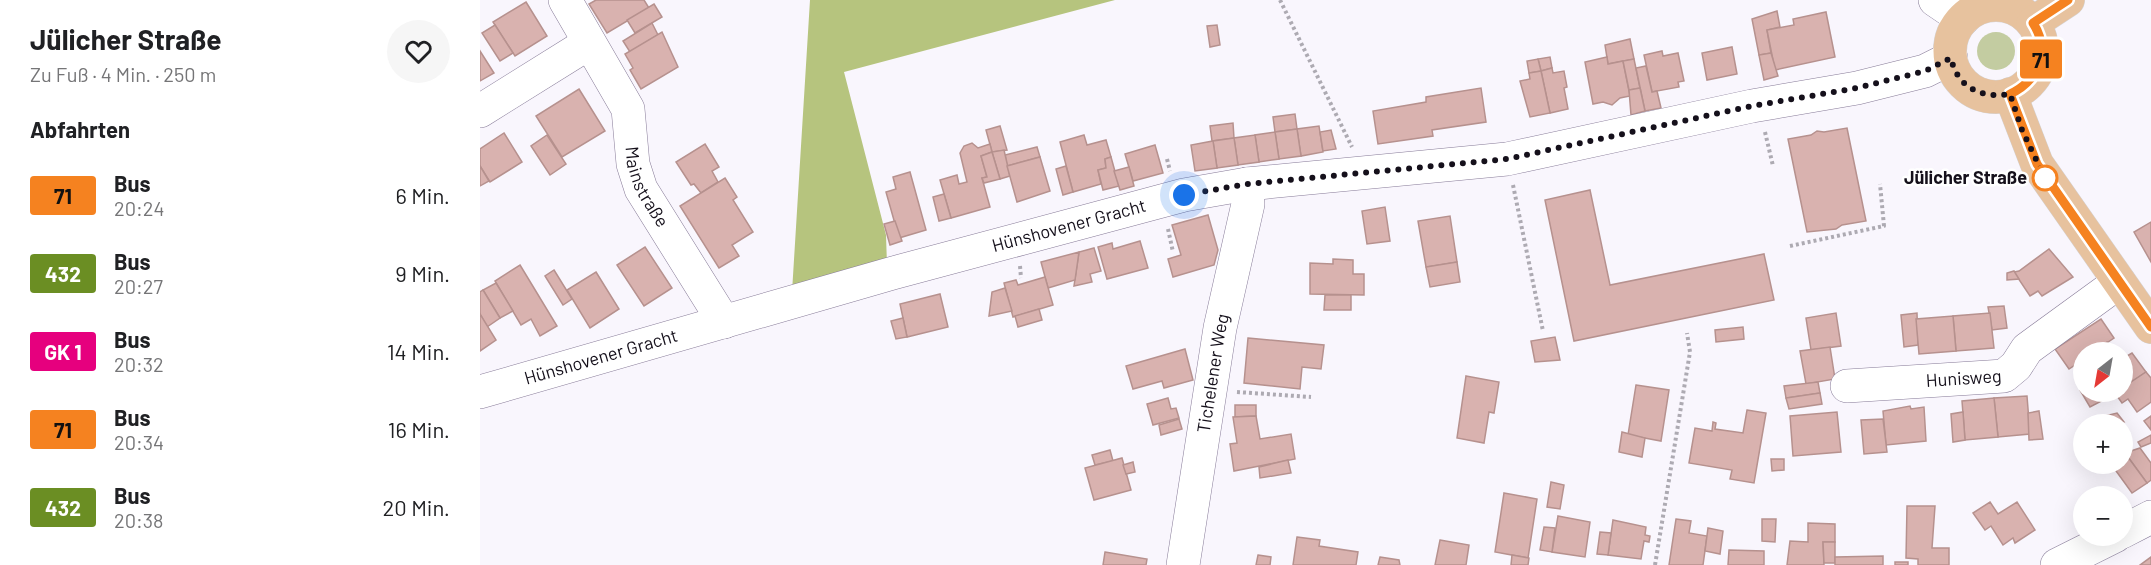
<!DOCTYPE html>
<html lang="de">
<meta charset="utf-8">
<style>
:root{--surface:#fff;--page:#f6f6f6;--text:#202124;--muted:#757577}
body{margin:0;font-family:Barlow,sans-serif;background:var(--page);color:var(--text);height:100vh;display:flex;flex-direction:column;font-size:22px;white-space:nowrap}
*{box-sizing:border-box;margin:0}
p{font-size:20px;color:var(--muted)}
.icon{flex:none;width:33px;height:33px;fill:none;stroke:currentColor;stroke-width:2;stroke-linecap:round;stroke-linejoin:round}
.map{position:relative;flex:1;overflow:hidden}
.sheet{display:flex;flex-direction:column;background:var(--surface);width:480px}
.sheet>*{flex:none}
.badge{padding:0 12px;border-radius:4px;font-size:21px;line-height:39px}
.needle{width:39px;rotate:211deg}
.fabs{position:absolute;left:1593px;top:342px;display:grid;gap:12px}
.fabs a{display:grid;place-items:center;width:60px;height:60px;border-radius:50%;background:var(--surface);box-shadow:0 6px 24px #0002;font-size:30px}
.you{position:absolute;width:30px;height:30px;margin:-15px;border:4px solid #fff;border-radius:50%;background:#1a73e8;box-shadow:0 0 0 9px #1a73e833}
.map>.badge{position:absolute;translate:-50% -50%;box-shadow:0 0 0 3px #fff}
h2{padding:0 30px;font-size:22px;line-height:54px}
.round{display:grid;place-items:center;flex:none;width:63px;height:63px;border-radius:32px;background:var(--page)}
.headline{display:flex;align-items:center;justify-content:space-between;height:102px;padding:0 30px}
h1{font-size:28px;font-weight:700;line-height:45px}
ul{padding:0;list-style:none}
li{display:flex;align-items:center;gap:18px;height:78px;padding:0 30px}
li div{flex:1}
li b{display:block;font-size:22px}
li em{font-style:normal}
li .badge{min-width:66px;font-weight:700;text-align:center}
main{display:flex;flex:1;min-height:0}
.map>svg:first-child{display:block}
</style>
<main>
<section class="sheet">
<div class="headline"><div><h1>Jülicher Straße</h1><p>Zu Fuß · 4 Min. · 250 m</p></div><a class="round"><svg class="icon" aria-label="heart" viewBox="0 0 24 24"><path d="M12 20l-8-8c-3-5 5-10 8-4 3-6 11-1 8 4z"/></svg></a></div>
<h2>Abfahrten</h2>
<ul>
<li><span class="badge" style="background:#f58220;color:#111">71</span><div><b>Bus</b><p>20:24</p></div><em>6 Min.</em></li>
<li><span class="badge" style="background:#6b8e23;color:#fff">432</span><div><b>Bus</b><p>20:27</p></div><em>9 Min.</em></li>
<li><span class="badge" style="background:#e6007e;color:#fff">GK 1</span><div><b>Bus</b><p>20:32</p></div><em>14 Min.</em></li>
<li><span class="badge" style="background:#f58220;color:#111">71</span><div><b>Bus</b><p>20:34</p></div><em>16 Min.</em></li>
<li><span class="badge" style="background:#6b8e23;color:#fff">432</span><div><b>Bus</b><p>20:38</p></div><em>20 Min.</em></li>
</ul>
</section>
<div class="map">
<svg width="1671" height="565" viewBox="0 0 1671 565">
<rect width="100%" height="100%" fill="#f9f6fd"/>
<circle fill="#c3cca1" cx="1516" cy="51" r="19"/>
<polygon fill="#b6c47e" points="330,0 635,0 364,72 406,235 407,265 312,292"/>
<g fill="#d9b2af" stroke="#b6918e" stroke-width="1.5">
<polygon points="116,0 164,0 169,8 127,33 109,4"/>
<polygon points="46,2 67,36 35,56 13,22"/>
<polygon points="174,4 182,17 155,33 147,20"/>
<polygon points="1297,11 1300,27 1287,30 1291,53 1279,55 1272,19"/>
<polygon points="1346,12 1355,57 1295,70 1287,30 1314,25 1313,19"/>
<polygon points="172,23 178,35 150,52 143,41"/>
<polygon points="15,25 33,53 20,61 2,33"/>
<polygon points="737,25 740,45 730,47 727,26"/>
<polygon points="182,32 198,67 161,89 150,70 153,68 145,54"/>
<polygon points="1150,39 1154,59 1128,64 1125,45"/>
<polygon points="1252,47 1257,74 1227,80 1222,53"/>
<polygon points="0,51 14,73 0,81"/>
<polygon points="1182,51 1183,56 1198,53 1204,81 1198,82 1199,87 1172,92 1164,55"/>
<polygon points="1291,53 1298,76 1284,80 1279,55"/>
<polygon points="1070,57 1072,68 1061,71 1058,59"/>
<polygon points="1127,57 1128,64 1143,61 1150,96 1140,98 1132,105 1123,102 1113,104 1105,62"/>
<polygon points="1058,59 1061,71 1049,73 1047,61"/>
<polygon points="1154,59 1160,88 1149,90 1143,61"/>
<polygon points="1166,66 1172,92 1177,91 1181,108 1165,111 1156,68"/>
<polygon points="1072,68 1073,73 1084,71 1087,87 1084,88 1088,109 1070,113 1061,71"/>
<polygon points="1061,71 1070,113 1050,117 1040,81 1050,79 1049,73"/>
<polygon points="1001,88 1006,122 952,130 953,136 898,144 893,111 946,102 946,97"/>
<polygon points="1160,88 1165,111 1151,115 1149,90"/>
<polygon points="99,89 125,131 82,157 56,116"/>
<polygon points="815,114 817,129 795,132 793,117"/>
<polygon points="753,123 754,138 732,141 730,126"/>
<polygon points="520,126 527,150 512,152 506,130"/>
<polygon points="839,126 843,152 821,156 817,129"/>
<polygon points="1367,128 1386,221 1362,225 1356,229 1327,232 1308,139 1331,135 1337,131 1344,132"/>
<polygon points="817,129 821,156 799,159 795,132"/>
<polygon points="851,130 856,149 843,151 840,132"/>
<polygon points="795,132 799,159 779,162 775,135"/>
<polygon points="24,133 42,162 10,182 0,166 0,149"/>
<polygon points="67,135 86,164 70,175 51,146"/>
<polygon points="604,135 607,145 626,140 631,157 625,159 626,168 618,170 621,184 593,192 580,142"/>
<polygon points="775,135 779,162 758,165 754,138"/>
<polygon points="754,138 758,165 737,168 733,141"/>
<polygon points="733,141 737,168 715,171 711,145"/>
<polygon points="492,143 498,148 510,144 512,152 501,156 507,177 502,178 510,207 471,218 460,180 477,175 479,184 487,182 480,153 484,146"/>
<polygon points="225,144 239,167 232,171 238,182 221,193 214,184 211,185 196,162"/>
<polygon points="675,145 683,173 653,181 645,154"/>
<polygon points="557,147 560,157 527,166 525,155"/>
<polygon points="524,150 530,176 520,179 512,152"/>
<polygon points="512,152 520,179 504,183 502,178 507,177 501,156"/>
<polygon points="560,157 570,191 537,202 527,166"/>
<polygon points="631,157 639,186 623,190 618,170 626,168 625,159"/>
<polygon points="0,166 9,181 0,186"/>
<polygon points="586,166 593,192 583,195 576,169"/>
<polygon points="649,167 654,186 640,190 634,171"/>
<polygon points="430,172 446,230 419,238 406,192 416,189 413,177"/>
<polygon points="245,178 257,197 253,200 273,232 252,245 259,256 239,268 200,206"/>
<polygon points="1110,190 1130,285 1284,254 1294,300 1094,341 1065,200"/>
<polygon points="464,194 471,218 459,221 453,197"/>
<polygon points="905,207 910,241 887,244 882,211"/>
<polygon points="728,215 738,250 734,265 693,277 688,259 701,255 692,225"/>
<polygon points="970,216 977,262 946,267 938,221"/>
<polygon points="415,221 422,241 410,245 404,224"/>
<polygon points="1671,222 1671,262 1654,232"/>
<polygon points="660,241 668,268 627,279 618,247 632,243 633,249"/>
<polygon points="165,247 192,288 164,306 137,265"/>
<polygon points="614,248 621,271 610,274 612,282 594,286 599,252"/>
<polygon points="1569,249 1593,277 1562,296 1558,291 1550,296 1534,272 1539,271"/>
<polygon points="599,252 595,280 568,288 561,262"/>
<polygon points="853,259 873,260 873,274 884,274 884,295 830,294 830,263 853,264"/>
<polygon points="977,262 980,282 950,287 946,267"/>
<polygon points="40,265 77,326 60,336 51,319 41,325 15,281"/>
<polygon points="74,270 92,299 83,305 65,276"/>
<polygon points="1534,271 1539,279 1527,280 1527,273"/>
<polygon points="116,272 139,309 110,328 87,290"/>
<polygon points="565,277 573,305 533,317 524,283 536,280 538,285"/>
<polygon points="16,283 33,311 20,318 3,290"/>
<polygon points="525,288 532,311 509,316 512,292"/>
<polygon points="3,290 20,318 7,327 0,314 0,292"/>
<polygon points="460,294 468,327 427,337 420,304"/>
<polygon points="845,295 871,295 871,310 844,310"/>
<polygon points="1524,306 1527,328 1512,330 1508,307"/>
<polygon points="559,309 562,320 538,327 535,316"/>
<polygon points="1356,313 1361,346 1331,350 1326,318"/>
<polygon points="1437,313 1438,345 1424,347 1421,315"/>
<polygon points="1510,313 1514,348 1476,351 1473,316"/>
<polygon points="0,314 16,340 0,351"/>
<polygon points="1473,316 1476,351 1439,354 1436,319"/>
<polygon points="423,318 427,337 416,339 411,321"/>
<polygon points="1621,319 1634,338 1613,352 1604,352 1604,359 1589,369 1575,349"/>
<polygon points="1263,327 1264,339 1236,342 1235,330"/>
<polygon points="1075,337 1080,360 1055,362 1051,341"/>
<polygon points="768,338 844,345 841,369 822,367 820,389 764,383"/>
<polygon points="1627,342 1634,352 1613,352"/>
<polygon points="1350,347 1355,379 1326,384 1320,351"/>
<polygon points="705,349 713,380 684,388 682,381 653,389 646,366"/>
<polygon points="1652,353 1666,372 1643,388 1642,359"/>
<polygon points="1666,372 1671,378 1671,402 1657,412 1648,399 1642,403 1635,393 1642,392 1642,388"/>
<polygon points="986,376 1019,382 1014,413 1009,412 1004,443 977,438"/>
<polygon points="1338,382 1340,393 1306,398 1304,386"/>
<polygon points="1156,385 1189,390 1181,441 1148,435"/>
<polygon points="1604,388 1604,392 1629,392 1631,396 1610,407 1600,390"/>
<polygon points="1340,393 1342,404 1309,409 1306,398"/>
<polygon points="1547,396 1550,434 1518,437 1514,398"/>
<polygon points="688,398 691,409 696,408 699,418 673,425 667,404"/>
<polygon points="1514,398 1518,437 1485,440 1482,401"/>
<polygon points="755,405 776,405 776,416 755,417"/>
<polygon points="1430,406 1431,409 1444,407 1446,441 1406,445 1403,411"/>
<polygon points="1267,410 1286,413 1274,483 1250,479 1252,470 1209,463 1215,428 1232,431 1233,422 1236,423 1235,429 1263,433"/>
<polygon points="1559,411 1563,439 1549,440 1548,413"/>
<polygon points="1357,412 1361,452 1313,456 1310,416"/>
<polygon points="1483,412 1485,440 1473,442 1471,414"/>
<polygon points="1637,413 1644,422 1630,424 1625,416"/>
<polygon points="776,416 780,439 811,434 815,459 754,471 750,444 757,443 753,417"/>
<polygon points="1671,416 1671,430 1664,421"/>
<polygon points="699,419 702,429 681,435 679,425"/>
<polygon points="1403,419 1407,452 1384,454 1381,420"/>
<polygon points="1142,432 1165,438 1162,457 1139,452"/>
<polygon points="1671,435 1671,443 1661,447 1658,442"/>
<polygon points="1660,448 1671,463 1671,480 1667,483 1645,453"/>
<polygon points="630,450 633,461 615,465 612,455"/>
<polygon points="1645,453 1667,483 1652,493 1631,464 1642,464 1642,454"/>
<polygon points="642,458 651,490 614,500 605,468"/>
<polygon points="1291,459 1304,459 1304,470 1292,471"/>
<polygon points="808,460 811,473 780,478 779,467"/>
<polygon points="653,462 655,472 646,474 643,465"/>
<polygon points="1071,482 1084,485 1080,509 1067,507"/>
<polygon points="1024,493 1057,499 1048,558 1015,552"/>
<polygon points="1510,502 1518,514 1537,502 1555,530 1535,543 1533,538 1523,545 1511,526 1505,530 1493,513"/>
<polygon points="1427,506 1455,506 1452,548 1469,548 1469,565 1438,565 1438,559 1426,558"/>
<polygon points="1078,516 1110,522 1105,557 1072,552"/>
<polygon points="1196,519 1211,521 1209,533 1227,536 1223,565 1189,565"/>
<polygon points="1282,519 1296,519 1295,542 1282,541"/>
<polygon points="1133,520 1166,527 1165,535 1170,536 1169,542 1164,541 1161,559 1128,555"/>
<polygon points="1328,523 1355,524 1355,542 1343,542 1344,565 1307,565 1310,541 1328,542"/>
<polygon points="1064,527 1075,528 1072,552 1060,550"/>
<polygon points="1228,528 1243,531 1240,554 1225,551"/>
<polygon points="1120,532 1131,533 1128,555 1117,554"/>
<polygon points="817,537 840,540 839,546 878,552 876,565 813,565"/>
<polygon points="960,540 989,545 986,565 955,565"/>
<polygon points="1343,542 1355,542 1355,563 1344,563"/>
<polygon points="1249,550 1284,551 1284,565 1248,565"/>
<polygon points="625,552 667,559 666,565 623,565"/>
<polygon points="778,555 791,557 790,565 776,565"/>
<polygon points="1032,555 1049,558 1048,565 1031,565"/>
<polygon points="1403,556 1403,565 1355,565 1355,557"/>
<polygon points="900,557 919,560 920,565 898,565"/>
<polygon points="1671,557 1671,565 1660,565"/>
<rect x="1415" y="562" width="13" height="3"/>
</g>
<g fill="none" stroke-linecap="round" stroke-linejoin="round">
<g stroke="#877b98" stroke-width="34">
<g id="minor">
<path id="s1" d="M85,0L148,109L153,164L161,189L244,322"/>
<polyline points="1455,0 1483,19"/>
<polyline points="0,111 109,43"/>
<path id="s2" d="M1367,386L1524,376L1536,366L1547,349L1639,282"/>
<path id="s3" d="M0,392L413,273L704,195L767,184L1027,159L1272,106L1377,88L1445,71L1471,58"/>
<polyline points="1642,532 1671,517"/>
<path id="s4" d="M703,565L740,328L768,204L767,184"/>
<polyline points="1577,565 1635,536"/>
</g>
</g>
<g stroke="#d5d4d6" stroke-width="34">
<g id="major">
<circle cx="1516" cy="51" r="46"/>
<polyline points="1553,23 1588,0"/>
<polyline points="1530,94 1557,164 1671,327"/>
</g>
</g>
<g stroke="#adaab2" stroke-width="4" stroke-dasharray="3 3" stroke-linecap="butt">
<polyline points="800,0 872,147"/>
<polyline points="1285,132 1293,166"/>
<polyline points="687,159 690,171"/>
<polyline points="1033,185 1063,331"/>
<polyline points="688,229 693,252"/>
<polyline points="1310,246 1404,226 1400,184"/>
<polyline points="540,266 541,278"/>
<polyline points="757,392 831,397"/>
<polyline points="1175,565 1210,352 1207,333"/>
</g>
<use href="#minor" stroke="#fff" stroke-width="33"/>
<use href="#major" stroke="#e7c29e" stroke-width="33"/>
</g>
<g fill="none" stroke-linecap="round" stroke-linejoin="round">
<g stroke="#fff" stroke-width="14">
<path id="line" d="M1588,0L1553,23C1571,51 1558,81 1530,94L1557,164L1671,327"/>
</g>
<use href="#line" stroke="#f58220" stroke-width="9"/>
<path stroke="#15101b" stroke-width="6" stroke-dasharray="0 10.8" d="M704,195L767,184L1027,159L1272,106L1377,88L1445,71L1471,58C1477,88 1503,99 1530,94L1542,130L1565,178"/>
</g>
<circle fill="#fff" stroke="#f58220" stroke-width="3" cx="1565" cy="178" r="12"/>
<g text-anchor="middle" stroke-width="5" stroke-linejoin="round" paint-order="stroke">
<g font-size="18" font-weight="bold" fill="#15101b" stroke="#fff" text-anchor="end">
<text x="1547" y="184">Jülicher Straße</text>
</g>
<g font-size="18" fill="#15101b" stroke="#fff">
<text dy="6" stroke="none"><textPath href="#s1" startOffset="207">Mainstraße</textPath></text>
<text dy="6" stroke="none"><textPath href="#s3" startOffset="612">Hünshovener Gracht</textPath></text>
<text dy="6" stroke="none"><textPath href="#s3" startOffset="126">Hünshovener Gracht</textPath></text>
<text dy="6" stroke="none"><textPath href="#s4" startOffset="194">Tichelener Weg</textPath></text>
<text dy="6" stroke="none"><textPath href="#s2" startOffset="117">Hunisweg</textPath></text>
</g>
</g>
</svg>
<div class="fabs">
<a><svg class="needle" viewBox="-14 -14 28 28"><path d="M0-13l5 13h-10z" fill="#e53935"/><path d="M0 13l5-13h-10z" fill="#757577"/></svg></a>
<a>+</a>
<a>−</a>
</div>
<div class="you" style="left:704px;top:195px"></div>
<b class="badge" style="left:1561px;top:59px;background:#f58220;color:#111">71</b>
</div>
</main>
